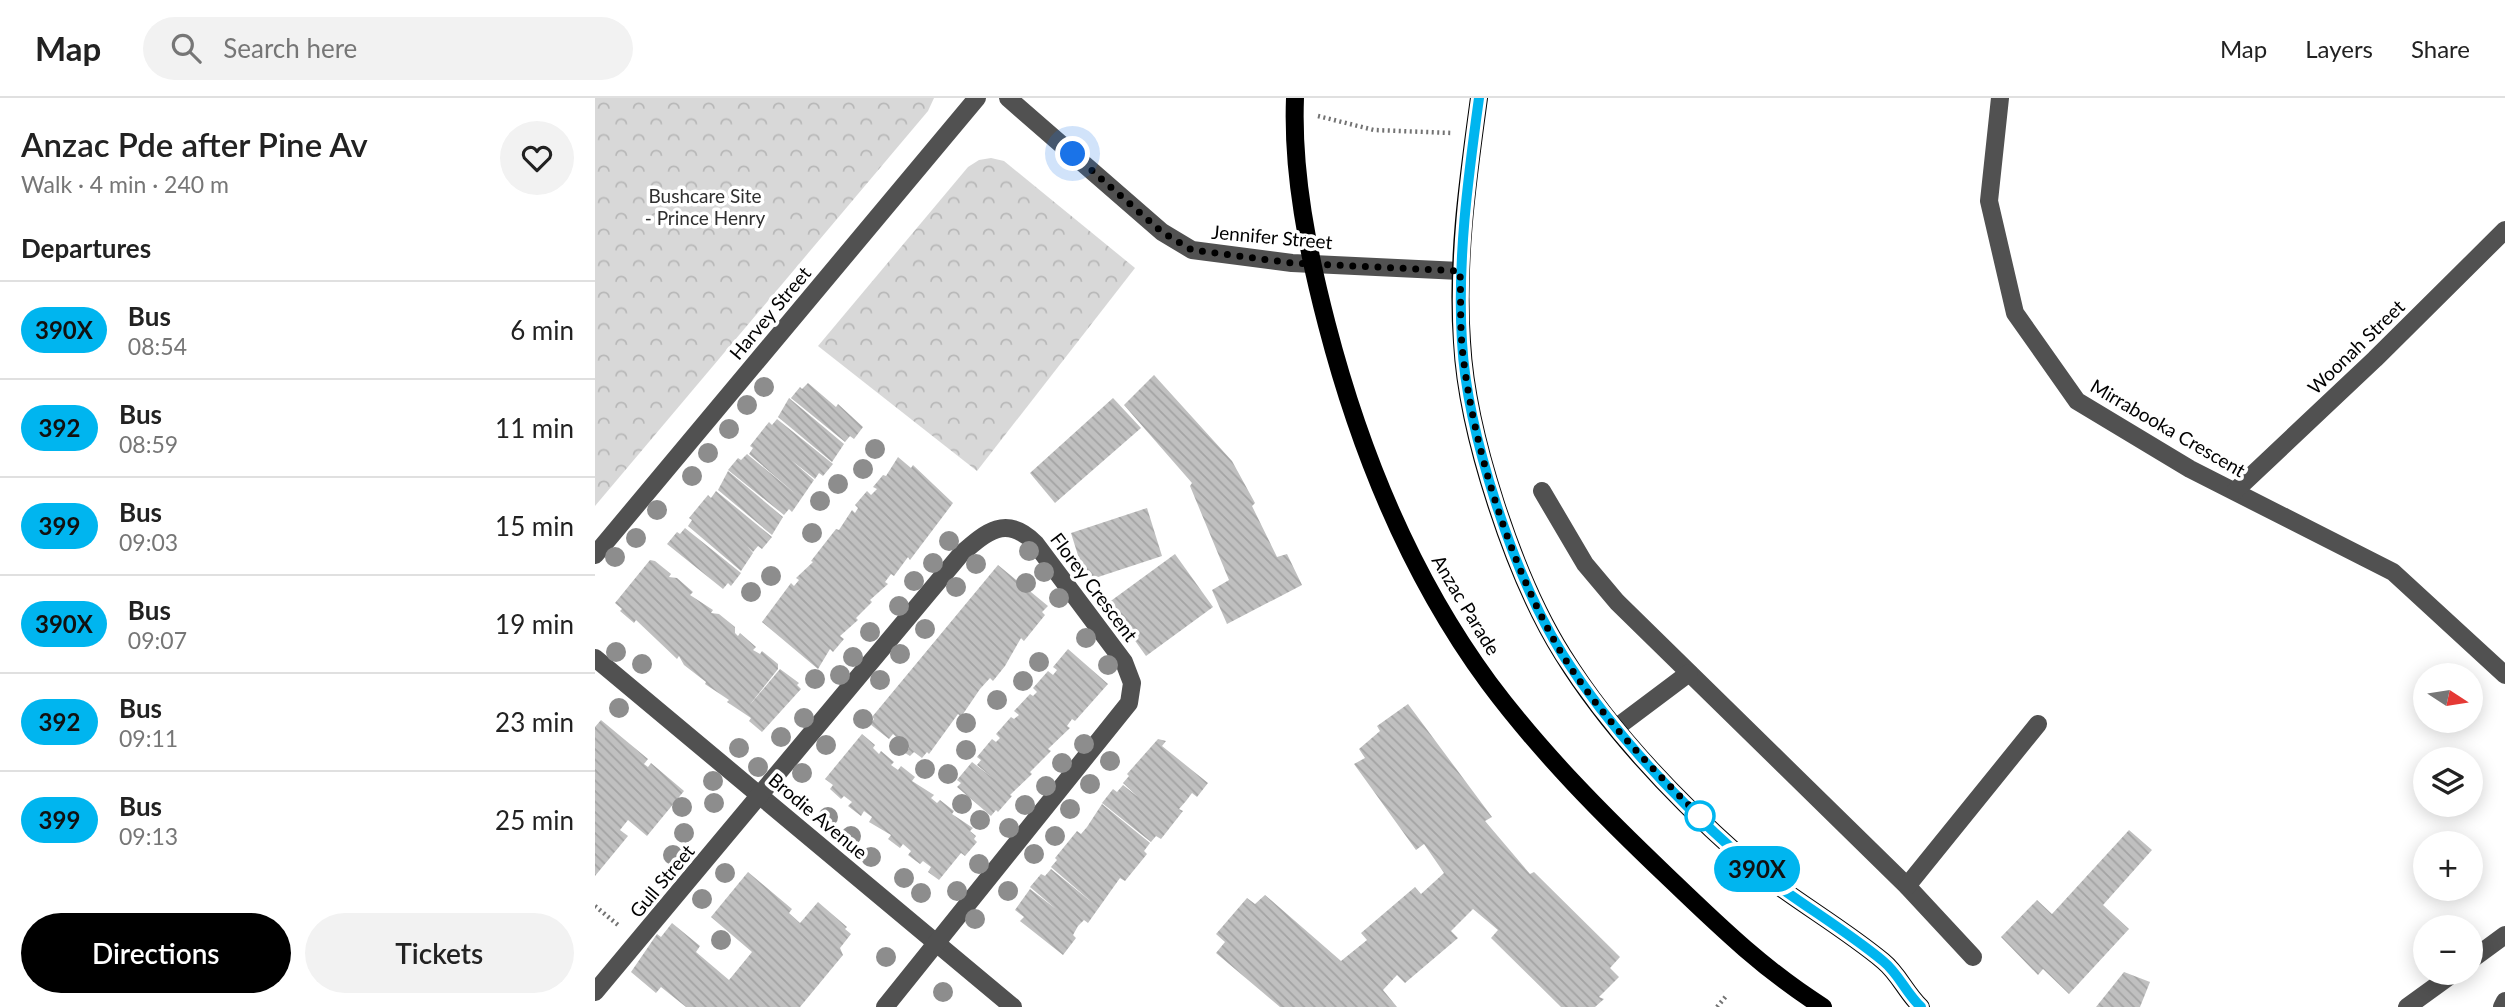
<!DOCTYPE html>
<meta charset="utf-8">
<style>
:root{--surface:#fff;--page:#f2f2f2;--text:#222;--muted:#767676;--line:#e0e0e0;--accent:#000}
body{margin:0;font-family:Lato,sans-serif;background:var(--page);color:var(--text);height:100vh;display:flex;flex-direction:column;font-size:26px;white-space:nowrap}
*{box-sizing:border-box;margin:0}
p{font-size:23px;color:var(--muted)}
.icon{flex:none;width:38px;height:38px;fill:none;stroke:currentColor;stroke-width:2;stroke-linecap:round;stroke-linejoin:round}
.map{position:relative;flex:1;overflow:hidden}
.panel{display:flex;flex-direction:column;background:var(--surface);width:595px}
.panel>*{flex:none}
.badge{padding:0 14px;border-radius:23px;font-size:24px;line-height:46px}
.needle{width:46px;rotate:102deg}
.tools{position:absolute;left:1818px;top:565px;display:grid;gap:14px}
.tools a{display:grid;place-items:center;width:70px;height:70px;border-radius:50%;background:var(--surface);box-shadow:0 4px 18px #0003;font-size:35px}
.you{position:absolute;width:35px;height:35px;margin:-18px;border:5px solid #fff;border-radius:50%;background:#1a73e8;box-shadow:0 0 0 10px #1a73e833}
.map>.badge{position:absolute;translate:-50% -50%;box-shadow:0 0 0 4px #fff}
h2{padding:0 21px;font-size:26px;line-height:63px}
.round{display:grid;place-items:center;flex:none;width:74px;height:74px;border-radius:37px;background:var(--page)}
.head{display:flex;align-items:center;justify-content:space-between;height:119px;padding:0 21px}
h1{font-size:33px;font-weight:600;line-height:52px}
.cta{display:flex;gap:14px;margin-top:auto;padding:14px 21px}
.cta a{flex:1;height:80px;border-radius:42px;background:var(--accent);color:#fff;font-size:28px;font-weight:600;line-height:80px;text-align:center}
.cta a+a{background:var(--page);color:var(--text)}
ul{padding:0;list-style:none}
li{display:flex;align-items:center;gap:21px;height:98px;padding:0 21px;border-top:2px solid var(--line)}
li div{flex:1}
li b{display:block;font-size:26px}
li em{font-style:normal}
li .badge{min-width:77px;font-weight:700;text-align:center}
header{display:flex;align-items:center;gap:42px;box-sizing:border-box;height:98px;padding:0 35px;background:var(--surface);border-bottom:2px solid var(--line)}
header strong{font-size:33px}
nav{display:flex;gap:38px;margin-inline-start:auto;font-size:24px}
.search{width:490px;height:63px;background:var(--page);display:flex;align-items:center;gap:18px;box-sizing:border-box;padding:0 24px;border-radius:38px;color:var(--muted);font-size:26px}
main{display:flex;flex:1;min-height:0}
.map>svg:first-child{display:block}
</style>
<header>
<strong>Map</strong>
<div class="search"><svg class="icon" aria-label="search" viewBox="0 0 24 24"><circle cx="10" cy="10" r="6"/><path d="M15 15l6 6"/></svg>Search here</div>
<nav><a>Map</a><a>Layers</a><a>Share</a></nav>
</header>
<main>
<section class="panel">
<div class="head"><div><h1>Anzac Pde after Pine Av</h1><p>Walk · 4 min · 240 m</p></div><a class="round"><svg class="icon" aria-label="heart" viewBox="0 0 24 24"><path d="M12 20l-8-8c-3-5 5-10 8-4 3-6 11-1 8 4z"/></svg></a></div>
<h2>Departures</h2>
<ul>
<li><span class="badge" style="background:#00b5ef;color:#111">390X</span><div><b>Bus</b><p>08:54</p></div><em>6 min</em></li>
<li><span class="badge" style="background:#00b5ef;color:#111">392</span><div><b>Bus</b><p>08:59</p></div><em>11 min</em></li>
<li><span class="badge" style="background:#00b5ef;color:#111">399</span><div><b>Bus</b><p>09:03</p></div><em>15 min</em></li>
<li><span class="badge" style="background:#00b5ef;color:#111">390X</span><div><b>Bus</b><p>09:07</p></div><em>19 min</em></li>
<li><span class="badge" style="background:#00b5ef;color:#111">392</span><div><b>Bus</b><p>09:11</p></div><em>23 min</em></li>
<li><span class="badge" style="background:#00b5ef;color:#111">399</span><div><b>Bus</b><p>09:13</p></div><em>25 min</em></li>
</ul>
<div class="cta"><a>Directions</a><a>Tickets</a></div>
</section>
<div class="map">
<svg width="1910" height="909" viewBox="0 0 1910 909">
<defs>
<pattern id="park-crowns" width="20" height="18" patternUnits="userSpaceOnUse" patternTransform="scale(1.75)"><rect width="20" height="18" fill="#d8d8d8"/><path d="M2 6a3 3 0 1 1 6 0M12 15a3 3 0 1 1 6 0" fill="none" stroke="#b8b8b8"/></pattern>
<pattern id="building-back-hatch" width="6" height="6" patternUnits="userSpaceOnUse" patternTransform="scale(1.75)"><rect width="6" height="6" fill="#c0c0c0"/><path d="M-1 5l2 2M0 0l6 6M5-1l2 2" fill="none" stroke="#a3a3a3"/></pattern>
</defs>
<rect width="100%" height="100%" fill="#fff"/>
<g fill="url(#park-crowns)">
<polygon points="0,0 339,0 333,13 0,408"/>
<polygon points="396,60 409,63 540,170 382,373 223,248 373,69 384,62"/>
</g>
<g fill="url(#building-back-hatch)">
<polygon points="559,277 637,363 660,405 657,408 682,459 692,456 707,487 632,526 617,492 634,482 595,388 597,385 529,307"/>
<polygon points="213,285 241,309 243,306 268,329 259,341 255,338 250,344 196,300 205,289 207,291"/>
<polygon points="194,300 249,346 237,364 183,319"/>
<polygon points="518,300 546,330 460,405 435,375"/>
<polygon points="182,321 238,366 228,378 224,375 220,381 196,362 219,382 197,414 194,411 189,417 133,372 143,360 146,362 152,356 203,398 154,356 158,350 155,348 174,324 177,327"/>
<polygon points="303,359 316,370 318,367 358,405 315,462 313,459 299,478 296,476 290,484 293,486 275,502 277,504 261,520 263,522 245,538 249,541 238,554 235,551 223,571 167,524 196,485 199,488 204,482 201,480 218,464 216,463 241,431 244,432 257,412 260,415 263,410 260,407 272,393 276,397 282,391 278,389 288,377 291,378"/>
<polygon points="133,373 188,419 177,437 123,392"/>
<polygon points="121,393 177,439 167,451 163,448 158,454 152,448 158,455 146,473 93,428 97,422 94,420 113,397 116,400"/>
<polygon points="552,410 567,458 491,483 476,435"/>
<polygon points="90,430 146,475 136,488 133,485 128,491 72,446 82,434 85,436"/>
<polygon points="580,456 618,509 551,558 513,505"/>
<polygon points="55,462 60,463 76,476 74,479 82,480 98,494 95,497 118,512 116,515 124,516 140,529 140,535 143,538 145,535 161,549 158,552 165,556 167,553 183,566 183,571 153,609 185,571 204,585 202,587 206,591 167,634 154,623 156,620 132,604 134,602 110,586 111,584 89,567 84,558 82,561 41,522 39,525 25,513 27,511 20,505"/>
<polygon points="403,467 453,508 447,514 450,517 429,543 426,540 410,568 398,583 395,580 385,591 366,619 363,616 334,656 332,654 327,660 319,654 315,658 310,655 314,650 298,636 294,641 275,626 279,621 277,619"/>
<polygon points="473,551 513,586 480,623 477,621 472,628 475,630 453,651 456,653 435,674 437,676 415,697 417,698 403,714 401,712 396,718 362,689 366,685 362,682 377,664 399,681 382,667 386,662 382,659 397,641 401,644 405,640 401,636 416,619 419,621 424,617 419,613 435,596 438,598 442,594 438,590 453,573 458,577 462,572 458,569"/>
<polygon points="813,606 897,719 890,723 935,776 939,774 1025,859 1015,870 1024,879 1004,899 1009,901 1000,909 966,909 896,840 903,832 878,811 856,833 863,840 810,885 802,877 788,892 802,909 685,909 621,855 630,844 621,836 652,800 660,806 670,797 746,863 772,842 766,835 820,789 826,796 849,775 829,746 821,752 759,666 770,660 764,651 785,633 782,628"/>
<polygon points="6,622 53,661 49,666 53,669 56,665 89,693 52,738 33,722 25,732 33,738 0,778 0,629"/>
<polygon points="267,636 280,647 278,650 284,656 286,653 299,664 296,667 303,672 306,668 320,679 317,683 339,697 336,700 342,705 345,702 359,713 357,716 378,730 375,733 381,738 379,741 382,744 370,758 366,755 344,782 333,774 336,769 328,763 325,766 313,757 316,753 308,746 305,750 293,741 296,737 274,724 277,719 269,713 266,718 253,708 257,704 249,698 246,701 235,691 238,687 230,681"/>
<polygon points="563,641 571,643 567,648 613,685 602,699 597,695 591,703 584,711 588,713 566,741 561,738 556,744 507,705 518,691 522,694 528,687 543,699 528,685 534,678 532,676"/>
<polygon points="507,706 555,745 549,753 552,756 530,783 525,780 493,825 489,822 483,828 478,837 481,840 468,857 425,823 429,819 420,812 435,791 461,811 435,789 446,776 450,778 456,771 499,806 456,769 462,762 460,760 482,733 486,736 492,729"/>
<polygon points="1534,732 1557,752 1508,807 1534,831 1474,896 1448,871 1443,877 1406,839 1442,802 1457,816"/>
<polygon points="153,774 197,811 194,815 205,825 223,804 252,829 250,831 256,836 245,850 248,857 205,909 91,909 66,889 61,895 36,874 62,836 66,839 77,825 105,848 101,854 134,882 157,854 116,819"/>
<polygon points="1529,874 1555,884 1545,909 1501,909"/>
</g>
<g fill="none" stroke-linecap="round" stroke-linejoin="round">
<g stroke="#737373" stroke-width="4.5" stroke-dasharray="2 3.5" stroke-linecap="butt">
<polyline points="723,18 779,32 857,35"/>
<polyline points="0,808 23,827"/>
<polyline points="1122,909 1132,897"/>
</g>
<g stroke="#515151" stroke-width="18">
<polyline points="413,0 567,134 597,152 697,165 865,173"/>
<polyline points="1405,0 1394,103 1420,215 1482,303 1595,371 1798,474 1910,577"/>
<polyline points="947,393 990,466 1022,504 1312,788 1378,859"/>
<polyline points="1640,393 1780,261 1910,132"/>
<polyline points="0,457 382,0"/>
<polyline points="0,560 418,909"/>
<polyline points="1022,629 1094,575"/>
<polyline points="1312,788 1443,626"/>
<polyline points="1876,862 1910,837"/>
<path d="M0,894L366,456C391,434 411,416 440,445L529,564L537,585L534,605L290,909"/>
<polyline points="1812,909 1859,875"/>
<polyline points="1907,909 1910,903"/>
</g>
<g stroke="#000" stroke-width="18">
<path d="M700,0C697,76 713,154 732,227C765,354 816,479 894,585C947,656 1009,718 1073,779C1122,826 1169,872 1228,909"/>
<path d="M884,0C873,80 861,163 867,244C872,336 919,479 968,557C1014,631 1079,699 1144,757C1189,797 1242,825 1288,863C1304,876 1311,895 1326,909"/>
</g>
</g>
<g fill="#8d8d8d">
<circle cx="169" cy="289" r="10"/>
<circle cx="152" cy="307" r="10"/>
<circle cx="134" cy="331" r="10"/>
<circle cx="280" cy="351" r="10"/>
<circle cx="113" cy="355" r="10"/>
<circle cx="268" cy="371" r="10"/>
<circle cx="97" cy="378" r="10"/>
<circle cx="243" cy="386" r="10"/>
<circle cx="225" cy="403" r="10"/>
<circle cx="62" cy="412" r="10"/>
<circle cx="217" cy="435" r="10"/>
<circle cx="41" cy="440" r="10"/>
<circle cx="354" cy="443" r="10"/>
<circle cx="434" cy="453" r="10"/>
<circle cx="20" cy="459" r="10"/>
<circle cx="338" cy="465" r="10"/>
<circle cx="381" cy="466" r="10"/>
<circle cx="449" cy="474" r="10"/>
<circle cx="176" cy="478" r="10"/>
<circle cx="319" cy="483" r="10"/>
<circle cx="431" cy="485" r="10"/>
<circle cx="361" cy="489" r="10"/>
<circle cx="156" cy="494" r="10"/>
<circle cx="464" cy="500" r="10"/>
<circle cx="304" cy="508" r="10"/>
<circle cx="330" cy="531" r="10"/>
<circle cx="275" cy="534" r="10"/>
<circle cx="491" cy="540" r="10"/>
<circle cx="21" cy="554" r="10"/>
<circle cx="305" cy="556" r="10"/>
<circle cx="258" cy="559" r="10"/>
<circle cx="444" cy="564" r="10"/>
<circle cx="47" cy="566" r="10"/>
<circle cx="513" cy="567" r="10"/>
<circle cx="245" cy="577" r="10"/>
<circle cx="220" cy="581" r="10"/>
<circle cx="285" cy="582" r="10"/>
<circle cx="428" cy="583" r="10"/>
<circle cx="402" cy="602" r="10"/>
<circle cx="24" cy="610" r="10"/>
<circle cx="209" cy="620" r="10"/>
<circle cx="268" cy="621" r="10"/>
<circle cx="371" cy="625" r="10"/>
<circle cx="186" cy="639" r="10"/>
<circle cx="489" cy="646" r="10"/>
<circle cx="231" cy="647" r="10"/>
<circle cx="304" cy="648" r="10"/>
<circle cx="144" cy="650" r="10"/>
<circle cx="371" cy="652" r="10"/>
<circle cx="515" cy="663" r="10"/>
<circle cx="467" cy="665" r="10"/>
<circle cx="163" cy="669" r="10"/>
<circle cx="330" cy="671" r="10"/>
<circle cx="207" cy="675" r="10"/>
<circle cx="353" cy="676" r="10"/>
<circle cx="118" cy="683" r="10"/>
<circle cx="495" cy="686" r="10"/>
<circle cx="451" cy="688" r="10"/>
<circle cx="119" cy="705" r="10"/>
<circle cx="367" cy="706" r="10"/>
<circle cx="430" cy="707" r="10"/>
<circle cx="87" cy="709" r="10"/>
<circle cx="475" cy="711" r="10"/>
<circle cx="233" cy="719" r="10"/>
<circle cx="385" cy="722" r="10"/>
<circle cx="414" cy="730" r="10"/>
<circle cx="89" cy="735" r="10"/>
<circle cx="256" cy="738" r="10"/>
<circle cx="460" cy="738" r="10"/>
<circle cx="439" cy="756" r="10"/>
<circle cx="78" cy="757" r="10"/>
<circle cx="276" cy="759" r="10"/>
<circle cx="384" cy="766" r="10"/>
<circle cx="130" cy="775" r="10"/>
<circle cx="309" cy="780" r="10"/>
<circle cx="362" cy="793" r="10"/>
<circle cx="413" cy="793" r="10"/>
<circle cx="326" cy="795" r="10"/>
<circle cx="107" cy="801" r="10"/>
<circle cx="380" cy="821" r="10"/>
<circle cx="126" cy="842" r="10"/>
<circle cx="291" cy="859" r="10"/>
<circle cx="348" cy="894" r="10"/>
</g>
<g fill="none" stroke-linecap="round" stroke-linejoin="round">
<g stroke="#fff" stroke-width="16">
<path id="line" d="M884,0C873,80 862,163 867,244C872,335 919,479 968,557C1015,631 1079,699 1144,757C1189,797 1242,825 1288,863C1304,876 1311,895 1326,909"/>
</g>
<use href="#line" stroke="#00b5ef" stroke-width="10"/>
<path stroke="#000" stroke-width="7" stroke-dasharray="0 12.6" d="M478,56L567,134L597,152L697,165L865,173C866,198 865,224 867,248C877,348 916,470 967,556C1004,617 1058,672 1109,722L1105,718"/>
</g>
<circle fill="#fff" stroke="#00b5ef" stroke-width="3.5" cx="1105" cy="718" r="14"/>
<g text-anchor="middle" stroke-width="7" stroke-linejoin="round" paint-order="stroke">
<g font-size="19" fill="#2f2f2f" stroke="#fff">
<text x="110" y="105">Bushcare Site<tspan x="110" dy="22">- Prince Henry</tspan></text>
</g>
<g font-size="19" fill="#000" stroke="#fff">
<text transform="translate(677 139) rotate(5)" y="7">Jennifer Street</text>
<text transform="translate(175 215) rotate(-50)" y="7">Harvey Street</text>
<text transform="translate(1761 249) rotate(-44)" y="7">Woonah Street</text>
<text transform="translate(1573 330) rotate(30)" y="7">Mirrabooka Crescent</text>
<text transform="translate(499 489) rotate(53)" y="7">Florey Crescent</text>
<text transform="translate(871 507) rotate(59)" y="7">Anzac Parade</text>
<text transform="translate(223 718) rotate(40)" y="7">Brodie Avenue</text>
<text transform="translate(67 783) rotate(-50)" y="7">Gull Street</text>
</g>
</g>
</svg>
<div class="tools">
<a><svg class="needle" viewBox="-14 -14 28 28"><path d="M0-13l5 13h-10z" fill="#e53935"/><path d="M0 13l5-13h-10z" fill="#767676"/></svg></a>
<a><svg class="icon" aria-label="layers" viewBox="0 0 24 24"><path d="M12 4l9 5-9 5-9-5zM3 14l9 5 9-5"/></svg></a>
<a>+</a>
<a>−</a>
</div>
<div class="you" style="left:478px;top:56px"></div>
<b class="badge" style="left:1162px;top:771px;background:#00b5ef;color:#111">390X</b>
</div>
</main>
